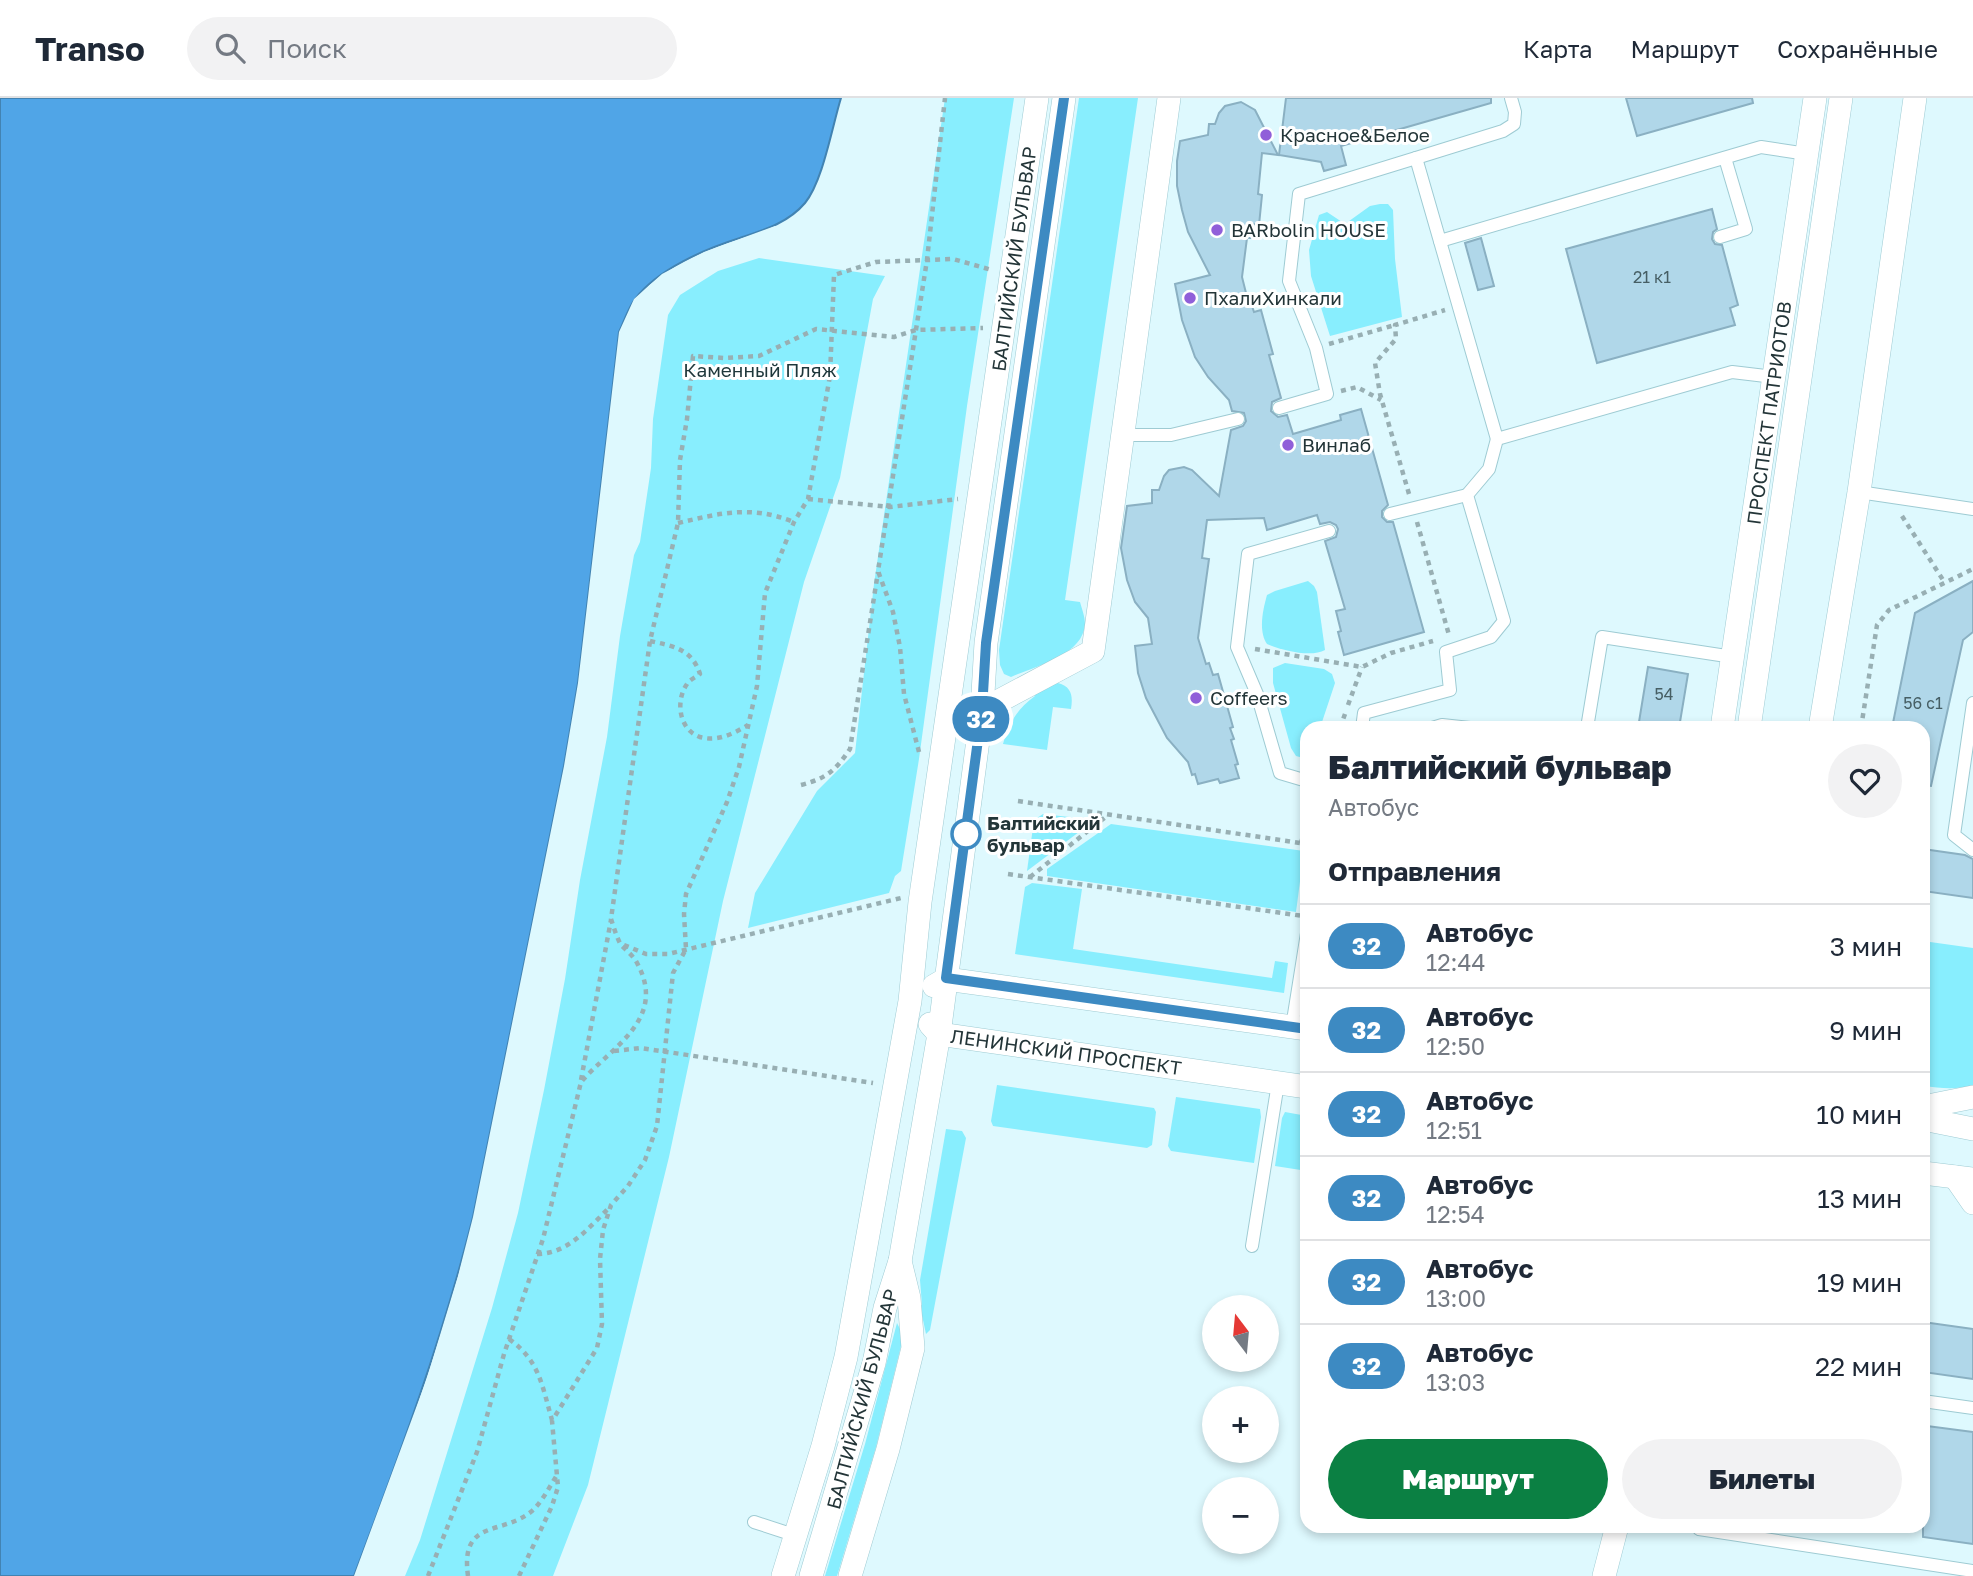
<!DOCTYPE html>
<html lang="ru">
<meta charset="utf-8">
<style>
:root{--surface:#fff;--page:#f2f2f3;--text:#1f2937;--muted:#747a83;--line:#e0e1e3;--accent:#0b8043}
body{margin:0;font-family:"Golos Text",sans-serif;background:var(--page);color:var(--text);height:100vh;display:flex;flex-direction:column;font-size:26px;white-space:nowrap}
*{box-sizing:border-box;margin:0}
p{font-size:23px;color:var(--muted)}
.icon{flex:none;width:38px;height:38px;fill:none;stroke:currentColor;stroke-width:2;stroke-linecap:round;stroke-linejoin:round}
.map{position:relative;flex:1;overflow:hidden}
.side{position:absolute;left:1300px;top:623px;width:630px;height:812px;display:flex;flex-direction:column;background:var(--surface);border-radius:21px;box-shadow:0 4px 10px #0003}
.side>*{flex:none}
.badge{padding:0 14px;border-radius:23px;font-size:24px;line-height:46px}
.needle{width:46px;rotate:344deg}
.fabs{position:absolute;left:1202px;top:1197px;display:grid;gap:14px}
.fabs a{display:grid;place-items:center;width:77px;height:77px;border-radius:50%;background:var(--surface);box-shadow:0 4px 10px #0003;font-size:35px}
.map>.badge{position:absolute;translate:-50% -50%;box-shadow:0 0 0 4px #fff}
h2{padding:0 28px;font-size:26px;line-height:63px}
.round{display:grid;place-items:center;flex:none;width:74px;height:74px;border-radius:37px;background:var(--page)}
.headline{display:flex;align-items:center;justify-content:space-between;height:119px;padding:0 28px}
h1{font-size:33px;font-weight:800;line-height:52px}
.primary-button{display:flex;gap:14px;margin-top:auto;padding:14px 28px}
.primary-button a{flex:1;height:80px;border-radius:42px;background:var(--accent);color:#fff;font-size:28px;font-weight:800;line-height:80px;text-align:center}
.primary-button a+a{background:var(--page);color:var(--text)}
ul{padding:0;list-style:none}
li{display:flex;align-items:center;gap:21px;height:84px;padding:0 28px;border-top:2px solid var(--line)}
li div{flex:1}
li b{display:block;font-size:26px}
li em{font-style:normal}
li .badge{min-width:77px;font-weight:700;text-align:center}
header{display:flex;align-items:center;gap:42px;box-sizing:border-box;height:98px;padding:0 35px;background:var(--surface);border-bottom:2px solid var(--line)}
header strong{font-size:33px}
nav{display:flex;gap:38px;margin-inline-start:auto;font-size:24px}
.search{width:490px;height:63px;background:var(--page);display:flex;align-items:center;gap:18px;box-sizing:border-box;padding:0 24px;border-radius:38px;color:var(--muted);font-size:26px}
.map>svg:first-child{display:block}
</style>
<header>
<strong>Transo</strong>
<div class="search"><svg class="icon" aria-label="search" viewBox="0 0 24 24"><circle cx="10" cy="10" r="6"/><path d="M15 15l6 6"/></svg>Поиск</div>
<nav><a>Карта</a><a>Маршрут</a><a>Сохранённые</a></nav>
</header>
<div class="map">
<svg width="1973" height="1478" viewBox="0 0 1973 1478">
<rect width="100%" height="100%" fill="#def9fe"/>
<g fill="#88eefe">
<polygon points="945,0 1014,0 967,308 919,661 901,773 895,778 889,795 748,830 755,795 817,693 855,655 874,486"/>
<path d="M1079,0H1138L1065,502L1080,504C1082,511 1085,519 1085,526C1083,558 1035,568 1011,579L1004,576L1000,567L999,552Z"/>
<polygon points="1380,106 1388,106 1393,112 1395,161 1402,219 1330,238 1311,178 1309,152 1319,117 1327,114 1345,126 1370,108"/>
<polygon points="759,160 885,178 873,201 840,380 804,484 723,803 669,1059 588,1387 553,1478 405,1478 420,1442 492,1210 518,1115 544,992 565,881 580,782 607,639 620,538 634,457 640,444 651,370 653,321 668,217 680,197 718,173"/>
<path d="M1308,483L1314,488L1317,494L1325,552C1311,560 1281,552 1267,546C1258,533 1263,511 1267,497L1275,493Z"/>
<polygon points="1285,565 1324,571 1332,576 1335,585 1320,630 1307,630 1307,661 1296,658 1291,650 1273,585 1273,570"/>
<path d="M1058,585C1072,589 1073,598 1071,611L1053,609L1047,652L1003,646C1009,625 1017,611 1035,598L1034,595L1049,587Z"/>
<polygon points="1043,716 1095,722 1027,773 1034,722"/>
<polygon points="1111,726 1304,753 1296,814 1047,778 1047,771"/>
<polygon points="1032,785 1082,791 1073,851 1272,880 1275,863 1288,865 1284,895 1015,856 1025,789"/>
<path d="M1923,843L1973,850V987C1956,992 1941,990 1923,988Z"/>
<polygon points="997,987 1154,1010 1156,1014 1152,1047 1147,1050 993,1028 991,1023"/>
<polygon points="1176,999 1260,1011 1261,1019 1254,1065 1171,1053 1168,1048"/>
<polygon points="1285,1014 1307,1018 1307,1073 1275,1068 1282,1020"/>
<polygon points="946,1031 962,1033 966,1040 930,1232 926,1236 920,1208 922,1207 920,1182"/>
<polygon points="897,1225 901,1233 901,1248 876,1349 837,1478 825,1478 865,1346"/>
</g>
<path fill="#50a5e7" stroke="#4283b2" stroke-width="2" d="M0,0H841C832,29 823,83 805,105C788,125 764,132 740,140C705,151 658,171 635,201C628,210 624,224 619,234L578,585L564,668L473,1119C442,1243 399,1359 354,1478H0Z"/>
<polygon fill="#def9fe" points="775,128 778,130 706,157 664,179 637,203 622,235 581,585 567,669 476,1119 447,1228 412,1337 358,1478 354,1478 427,1280 458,1178 473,1119 564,668 578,585 619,234 634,201 662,176 704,154"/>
<g fill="#b0d7e9" stroke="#8ab0c2" stroke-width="2">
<polygon points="1286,0 1491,0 1491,5 1341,48 1346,67 1324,73 1321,64 1279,57"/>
<polygon points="1626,0 1752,0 1753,5 1637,38"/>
<polygon points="1241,4 1255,12 1278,57 1262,55 1258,96 1262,97 1259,127 1253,126 1252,140 1247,140 1242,179 1248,203 1250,202 1254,214 1261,212 1273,256 1269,257 1281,300 1272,304 1271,313 1278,319 1287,317 1293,336 1341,322 1340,317 1361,311 1388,407 1382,413 1382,419 1387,424 1393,424 1424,534 1344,557 1338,534 1341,533 1336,513 1345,511 1325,443 1336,439 1338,431 1336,427 1330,424 1320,426 1317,417 1267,432 1264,420 1207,422 1202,460 1209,461 1198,540 1206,566 1209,565 1213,577 1218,576 1233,629 1230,630 1234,641 1231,642 1238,666 1235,667 1239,680 1220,685 1218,681 1198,686 1195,676 1192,677 1188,664 1167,640 1146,600 1138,575 1135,548 1152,546 1148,520 1135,504 1127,482 1121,450 1127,408 1152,405 1152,392 1159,392 1164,378 1169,372 1184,369 1192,372 1219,398 1231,332 1243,328 1246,323 1244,315 1232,313 1229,302 1208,279 1195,259 1182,222 1175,186 1210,177 1188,134 1182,112 1177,88 1177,63 1180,43 1208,37 1209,26 1215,26 1219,15 1225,8"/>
<polygon points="1712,111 1717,131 1713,134 1712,141 1715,146 1722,147 1738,207 1730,210 1735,227 1597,265 1566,151"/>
<polygon points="1481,140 1494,188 1478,192 1465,145"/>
<polygon points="1973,483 1973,534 1963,542 1931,688 1923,687 1923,630 1892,630 1915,515"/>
<polygon points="1648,569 1688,576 1679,630 1638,630"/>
<polygon points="1923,751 1965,757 1973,761 1973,800 1923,793"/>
<polygon points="1923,1224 1973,1231 1973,1281 1923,1274"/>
<polygon points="1927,1328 1973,1334 1973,1446 1923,1439 1923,1353"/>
</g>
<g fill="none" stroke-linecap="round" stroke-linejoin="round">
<g stroke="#9ecbd3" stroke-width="14">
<g id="service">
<polyline points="1511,0 1515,14 1514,26 1503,33 1416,60 1497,341 1732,274 1774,279"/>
<polyline points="1720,139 1746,131 1725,60"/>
<polyline points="1440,143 1761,49 1807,56"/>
<polyline points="1279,310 1327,296 1316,250 1289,183 1299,96 1416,60"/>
<polyline points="1122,337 1171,337 1238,321"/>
<polyline points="1859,394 1973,411"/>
<polyline points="1390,416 1467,397"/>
<polyline points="1973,605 1954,737 1973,752"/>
<polyline points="1362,630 1364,615 1450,592 1446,554 1491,539 1504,523 1467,397 1489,371 1497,341"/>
<polyline points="1432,630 1442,627 1470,630"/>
<polyline points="1587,630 1602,539 1733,559"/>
<polyline points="1307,683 1280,675 1257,596 1237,549 1248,456 1329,433"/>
<polyline points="1292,929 1307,835"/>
<polyline points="1252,1148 1278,985"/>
<polyline points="1923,1303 1973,1310"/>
<polyline points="754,1424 797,1438"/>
<polyline points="1700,1428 1699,1431 1973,1473"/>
</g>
</g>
<g stroke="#9ecbd3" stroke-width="24">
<g id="minor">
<polyline points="982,612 1093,553 1169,0"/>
<polyline points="1722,630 1815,0"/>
<polyline points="1749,630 1841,0"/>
<polyline points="1820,630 1859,394 1915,0"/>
<polyline points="934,888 946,881 1307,931"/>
<polyline points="930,926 939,936 1307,989"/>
<polyline points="1923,1009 1973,999"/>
<polyline points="1923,1021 1973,1031"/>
<polyline points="1923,1075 1973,1081"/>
<polyline points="1955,1079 1973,1105"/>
<polyline points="783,1478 823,1348 846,1259 910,903 920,804 1037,0"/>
<polyline points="811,1478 874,1265 885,1210 900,1163 939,936 982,612 986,545 1064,0"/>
<polyline points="850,1478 888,1351 913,1250 909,1200 900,1163"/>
<polyline points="1604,1478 1617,1428"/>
</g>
</g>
<g stroke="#98afb3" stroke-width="4.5" stroke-dasharray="5 5" stroke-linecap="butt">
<polyline points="1329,246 1395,227"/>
<polyline points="1341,293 1357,289 1381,302"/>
<polyline points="1409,396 1380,296 1375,265 1396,241 1395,227 1445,212"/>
<polyline points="808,401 890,409 958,401"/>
<polyline points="1902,418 1945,485"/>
<polyline points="1417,424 1449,537"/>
<path d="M678,425C721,415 751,407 794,424"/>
<path d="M650,543C673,548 692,551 700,576C696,579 689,582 687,586C675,603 679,632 700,639C717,644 733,636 748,627"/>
<polyline points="1255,551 1362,569 1391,555 1433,543"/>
<polyline points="1348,607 1362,569"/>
<polyline points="1340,630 1345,616"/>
<polyline points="1861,630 1877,527 1889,512 1973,471"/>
<polyline points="919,654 904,596 900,549 893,514 878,473 927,162 945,0"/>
<path d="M801,687C827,680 835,673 850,651L878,474"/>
<polyline points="1018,703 1307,746"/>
<polyline points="1301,745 1307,724"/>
<polyline points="1008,776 1303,818"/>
<polyline points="1030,779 1108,717"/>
<polyline points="624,847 646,856 668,856 901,800"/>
<polyline points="614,953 641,950 873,985"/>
<polyline points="581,982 611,822"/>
<path d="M537,1156C569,1156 590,1128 611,1108"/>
<path d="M509,1241C540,1263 542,1288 552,1322"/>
<path d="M428,1478L477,1354L504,1256L543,1141L581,984C612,948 669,921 636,863C632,857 626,852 621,847C617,840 614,830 611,821L650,543L678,425L680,362L687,321L693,258L724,260L759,258L816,231L894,239L916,232L983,230"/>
<path d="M468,1478C460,1420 502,1438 532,1413C542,1404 550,1388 557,1377"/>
<polyline points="519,1478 552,1408 558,1389 552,1323 597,1250 602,1226 600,1161 603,1132 611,1107 628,1088 645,1062 657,1028 673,875 686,851 684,816 686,796 727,704 739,669 757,588 765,495 794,424 808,401 830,278 834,177 876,164 953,161 992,172"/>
</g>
<use href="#service" stroke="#fff" stroke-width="12"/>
<use href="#minor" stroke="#fff" stroke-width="23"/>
</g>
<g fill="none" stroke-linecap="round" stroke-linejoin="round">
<g stroke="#fff" stroke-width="16">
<polyline id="line" points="1064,0 986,545 982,612 946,880 1307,931"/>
</g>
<use href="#line" stroke="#3d8ac2" stroke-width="10"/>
</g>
<g fill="#905fd9" stroke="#fff" stroke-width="2.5">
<circle cx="1266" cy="37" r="7"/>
<circle cx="1217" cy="132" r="7"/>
<circle cx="1190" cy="200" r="7"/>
<circle cx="1288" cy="347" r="7"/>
<circle cx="1196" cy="600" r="7"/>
</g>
<circle fill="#fff" stroke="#3d8ac2" stroke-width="3.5" cx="966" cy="736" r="14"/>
<g text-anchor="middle" stroke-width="6" stroke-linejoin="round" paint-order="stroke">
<g font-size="16" fill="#465e64">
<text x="1652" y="185">21 к1</text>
<text x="1664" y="602">54</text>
<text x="1923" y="611">56 с1</text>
</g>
<g font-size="19" fill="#233538" stroke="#fff" text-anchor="start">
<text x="1280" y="44">Красное&amp;Белое</text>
<text x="1231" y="139">BARbolin HOUSE</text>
<text x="1204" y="207">ПхалиХинкали</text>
<text x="1302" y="354">Винлаб</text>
<text x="1210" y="607">Coffeers</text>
</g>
<g font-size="19" fill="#233538" stroke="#fff">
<text transform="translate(1014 161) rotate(-82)" y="7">БАЛТИЙСКИЙ БУЛЬВАР</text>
<text transform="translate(1769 315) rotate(-82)" y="7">ПРОСПЕКТ ПАТРИОТОВ</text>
<text transform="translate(1066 954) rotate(8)" y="7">ЛЕНИНСКИЙ ПРОСПЕКТ</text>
<text transform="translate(862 1301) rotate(-75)" y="7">БАЛТИЙСКИЙ БУЛЬВАР</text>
</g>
<g font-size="19" fill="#1e373b" stroke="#fff">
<text x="760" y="279">Каменный Пляж</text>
</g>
<g font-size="19" font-weight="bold" fill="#233538" stroke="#fff" text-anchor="start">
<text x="987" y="732">Балтийский<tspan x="987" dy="22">бульвар</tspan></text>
</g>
</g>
</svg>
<div class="fabs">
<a><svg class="needle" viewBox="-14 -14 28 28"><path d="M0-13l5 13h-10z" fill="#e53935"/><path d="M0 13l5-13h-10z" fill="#747a83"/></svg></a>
<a>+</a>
<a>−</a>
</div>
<b class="badge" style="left:981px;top:621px;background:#3d8ac2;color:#fff">32</b>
<section class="side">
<div class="headline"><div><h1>Балтийский бульвар</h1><p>Автобус</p></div><a class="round"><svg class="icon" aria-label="heart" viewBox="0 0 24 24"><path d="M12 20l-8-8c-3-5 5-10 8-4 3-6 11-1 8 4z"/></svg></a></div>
<h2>Отправления</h2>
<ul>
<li><span class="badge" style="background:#3d8ac2;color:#fff">32</span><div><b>Автобус</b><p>12:44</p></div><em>3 мин</em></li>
<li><span class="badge" style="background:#3d8ac2;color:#fff">32</span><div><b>Автобус</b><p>12:50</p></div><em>9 мин</em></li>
<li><span class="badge" style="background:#3d8ac2;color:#fff">32</span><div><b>Автобус</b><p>12:51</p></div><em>10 мин</em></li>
<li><span class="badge" style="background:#3d8ac2;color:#fff">32</span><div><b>Автобус</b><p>12:54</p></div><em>13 мин</em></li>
<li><span class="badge" style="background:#3d8ac2;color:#fff">32</span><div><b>Автобус</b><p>13:00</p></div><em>19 мин</em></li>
<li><span class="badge" style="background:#3d8ac2;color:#fff">32</span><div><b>Автобус</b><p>13:03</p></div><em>22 мин</em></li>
</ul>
<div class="primary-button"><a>Маршрут</a><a>Билеты</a></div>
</section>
</div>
